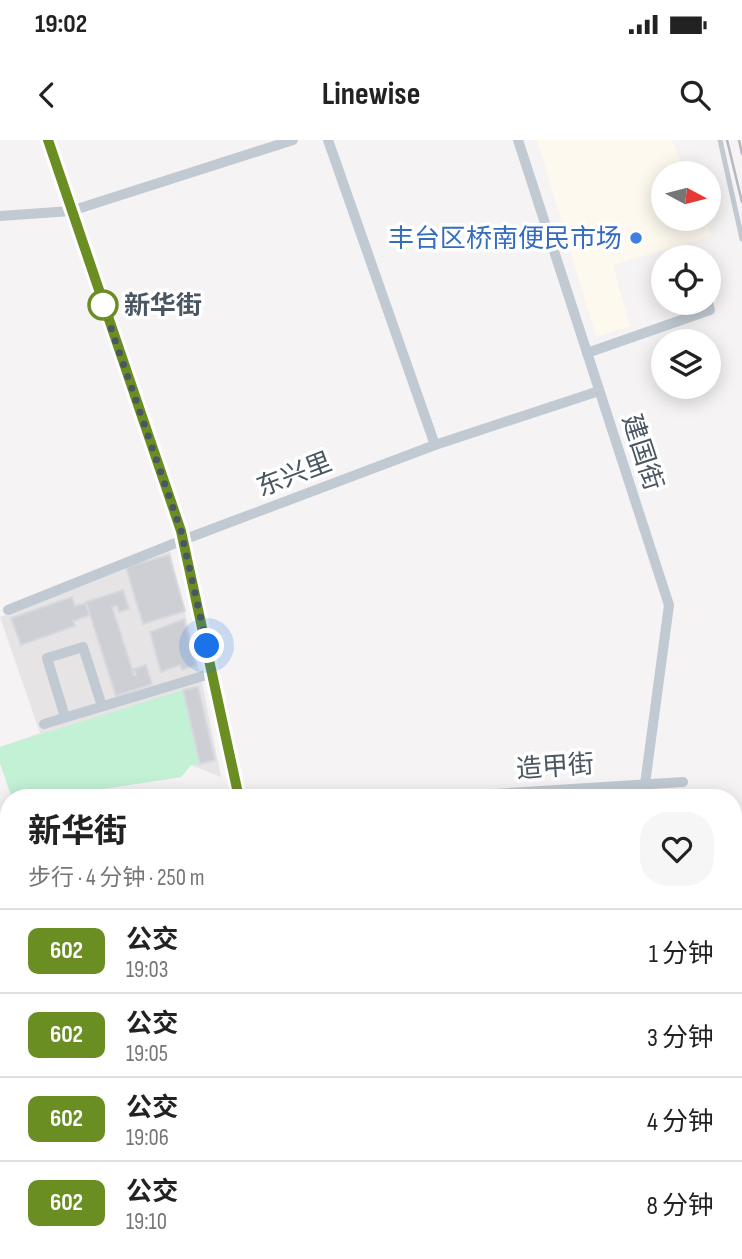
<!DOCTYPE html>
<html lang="zh">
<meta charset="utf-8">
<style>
:root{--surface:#fff;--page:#f6f6f6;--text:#222;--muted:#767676;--line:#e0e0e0}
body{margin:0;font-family:"Sofia Sans Condensed","Noto Sans SC",sans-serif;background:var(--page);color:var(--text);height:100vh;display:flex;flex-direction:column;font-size:26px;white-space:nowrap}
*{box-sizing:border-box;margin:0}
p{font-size:23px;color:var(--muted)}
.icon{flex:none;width:38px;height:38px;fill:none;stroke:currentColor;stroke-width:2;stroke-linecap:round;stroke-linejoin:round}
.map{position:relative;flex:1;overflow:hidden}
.drawer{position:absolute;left:0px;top:649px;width:742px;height:471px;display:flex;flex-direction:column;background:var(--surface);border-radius:28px 28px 0 0;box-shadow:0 4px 18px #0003}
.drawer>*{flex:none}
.badge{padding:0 14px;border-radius:10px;font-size:24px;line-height:46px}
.needle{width:46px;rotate:97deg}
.fabs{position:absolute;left:651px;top:21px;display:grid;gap:14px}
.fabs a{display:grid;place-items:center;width:70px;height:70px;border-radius:50%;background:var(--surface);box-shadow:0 4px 18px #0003;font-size:35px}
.you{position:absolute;width:35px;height:35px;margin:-18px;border:5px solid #fff;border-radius:50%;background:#1a73e8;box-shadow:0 0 0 10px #1a73e833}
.map>.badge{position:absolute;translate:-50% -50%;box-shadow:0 0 0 4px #fff}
.round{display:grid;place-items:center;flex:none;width:74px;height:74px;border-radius:28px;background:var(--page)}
.overview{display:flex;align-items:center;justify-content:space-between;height:119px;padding:0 28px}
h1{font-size:33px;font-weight:700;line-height:52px}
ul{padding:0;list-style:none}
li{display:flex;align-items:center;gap:21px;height:84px;padding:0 28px;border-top:2px solid var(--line)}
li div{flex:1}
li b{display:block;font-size:26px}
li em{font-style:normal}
li .badge{min-width:77px;font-weight:700;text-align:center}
.status{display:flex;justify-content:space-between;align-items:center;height:49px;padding:0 35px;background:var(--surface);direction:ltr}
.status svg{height:19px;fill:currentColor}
header{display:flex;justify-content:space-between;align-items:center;height:91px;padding:0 28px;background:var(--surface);font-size:32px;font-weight:700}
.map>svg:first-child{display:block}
</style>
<div class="status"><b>19:02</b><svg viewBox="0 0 49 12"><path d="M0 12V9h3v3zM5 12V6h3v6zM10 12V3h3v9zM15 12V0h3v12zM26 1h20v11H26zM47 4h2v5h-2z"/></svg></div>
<header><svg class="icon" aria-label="back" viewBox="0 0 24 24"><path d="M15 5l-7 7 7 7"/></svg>Linewise<svg class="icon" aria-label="search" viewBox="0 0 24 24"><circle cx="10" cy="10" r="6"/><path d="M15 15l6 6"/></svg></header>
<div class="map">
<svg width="742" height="1119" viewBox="0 0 742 1119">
<rect width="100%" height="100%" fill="#f5f3f3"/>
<polygon fill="#fdf9ef" points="537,0 672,0 686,33 663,33 663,79 705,79 712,96 613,125 630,186 596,197"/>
<polygon fill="#e6e4e5" points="170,411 203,547 221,637 191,625 181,637 44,658 12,658 0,623 0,607 40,593 0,477"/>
<polygon fill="#c3f1d5" points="183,550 200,624 191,625 181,637 44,658 12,658 0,623 0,607"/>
<g fill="#cdcfd5" stroke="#d7d9de" stroke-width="2">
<polygon points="169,415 185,471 143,484 126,427"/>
<polygon points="123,450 129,469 119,472 117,466 112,467 134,535 136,535 134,529 146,525 152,544 116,556 86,462"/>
<polygon points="72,457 75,466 85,463 90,475 73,481 75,486 21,505 11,478"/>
<polygon points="184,479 195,525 182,530 180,525 161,532 150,492"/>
<polygon points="198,547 215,620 200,624 183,550"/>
</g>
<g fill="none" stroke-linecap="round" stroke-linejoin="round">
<polyline stroke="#7ad0a6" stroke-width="2" stroke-dasharray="5 3.5" stroke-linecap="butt" points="356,1117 380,1111"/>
<polyline stroke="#c1cad2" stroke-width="5" points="720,0 742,99"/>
<g stroke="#c1cad2" stroke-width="10">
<polyline points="48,0 181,391 239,658"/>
<polyline points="328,0 435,305"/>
<polyline points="518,0 669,465 645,644"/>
<polyline points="0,76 71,71 293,0"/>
<polyline points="587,213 710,170 708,163"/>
<polyline points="8,470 183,400 435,305 599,251"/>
<polyline points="65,577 47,518 83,507 102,566"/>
<polyline points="44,584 213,533"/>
<polyline points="430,658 683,642"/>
<polyline points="259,1119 290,1111"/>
</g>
<polyline stroke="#c1cad2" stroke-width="12" points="549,1111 551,1119"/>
<g stroke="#c1cbd6" stroke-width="14">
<polyline points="0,692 9,691"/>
<polyline points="0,714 9,712"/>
<polyline points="323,1111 325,1119"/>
<polyline points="341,1111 343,1119"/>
</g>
<g stroke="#b5b8bd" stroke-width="2.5">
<polyline points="727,0 742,62"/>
<polyline points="739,0 742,14"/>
</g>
</g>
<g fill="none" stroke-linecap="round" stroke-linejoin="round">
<g stroke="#fff" stroke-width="16">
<polyline id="line" points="48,0 181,391 239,658"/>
</g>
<use href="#line" stroke="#6b8e23" stroke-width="10"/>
<polyline stroke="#4a5661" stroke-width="7" stroke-dasharray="0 12.6" points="103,165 181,391 207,506"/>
</g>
<circle fill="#3f7fe0" stroke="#fff" stroke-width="2.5" cx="636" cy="98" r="7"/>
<circle fill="#fff" stroke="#6b8e23" stroke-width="3.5" cx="103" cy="165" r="14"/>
<g text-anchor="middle" stroke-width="7" stroke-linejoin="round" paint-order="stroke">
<g font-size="26" fill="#366cbe" stroke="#fff" text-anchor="end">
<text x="622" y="107">丰台区桥南便民市场</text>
</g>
<g font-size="26" font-weight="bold" fill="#4a5661" stroke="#fff" text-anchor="start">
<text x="124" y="174">新华街</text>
</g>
<g font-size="26" fill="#4a5661" stroke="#fff">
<text transform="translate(643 312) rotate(72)" y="9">建国街</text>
<text transform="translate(294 334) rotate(-21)" y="9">东兴里</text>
<text transform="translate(555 626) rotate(-4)" y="9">造甲街</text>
</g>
</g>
</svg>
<div class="fabs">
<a><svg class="needle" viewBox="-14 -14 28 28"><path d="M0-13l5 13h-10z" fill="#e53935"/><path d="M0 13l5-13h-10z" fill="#767676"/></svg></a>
<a><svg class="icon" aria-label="locate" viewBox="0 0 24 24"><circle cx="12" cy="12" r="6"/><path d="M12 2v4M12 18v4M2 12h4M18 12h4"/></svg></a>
<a><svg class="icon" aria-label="layers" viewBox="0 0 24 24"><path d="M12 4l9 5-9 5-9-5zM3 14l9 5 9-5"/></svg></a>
</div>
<div class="you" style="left:207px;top:506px"></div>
<section class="drawer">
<div class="overview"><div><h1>新华街</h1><p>步行 · 4 分钟 · 250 m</p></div><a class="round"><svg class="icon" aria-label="heart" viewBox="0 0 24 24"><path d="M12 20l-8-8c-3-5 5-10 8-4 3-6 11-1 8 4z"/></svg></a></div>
<ul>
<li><span class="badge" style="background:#6b8e23;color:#fff">602</span><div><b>公交</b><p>19:03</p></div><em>1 分钟</em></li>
<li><span class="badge" style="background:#6b8e23;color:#fff">602</span><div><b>公交</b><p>19:05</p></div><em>3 分钟</em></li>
<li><span class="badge" style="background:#6b8e23;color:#fff">602</span><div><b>公交</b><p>19:06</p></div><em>4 分钟</em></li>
<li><span class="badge" style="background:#6b8e23;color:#fff">602</span><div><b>公交</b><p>19:10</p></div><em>8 分钟</em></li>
</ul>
</section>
</div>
